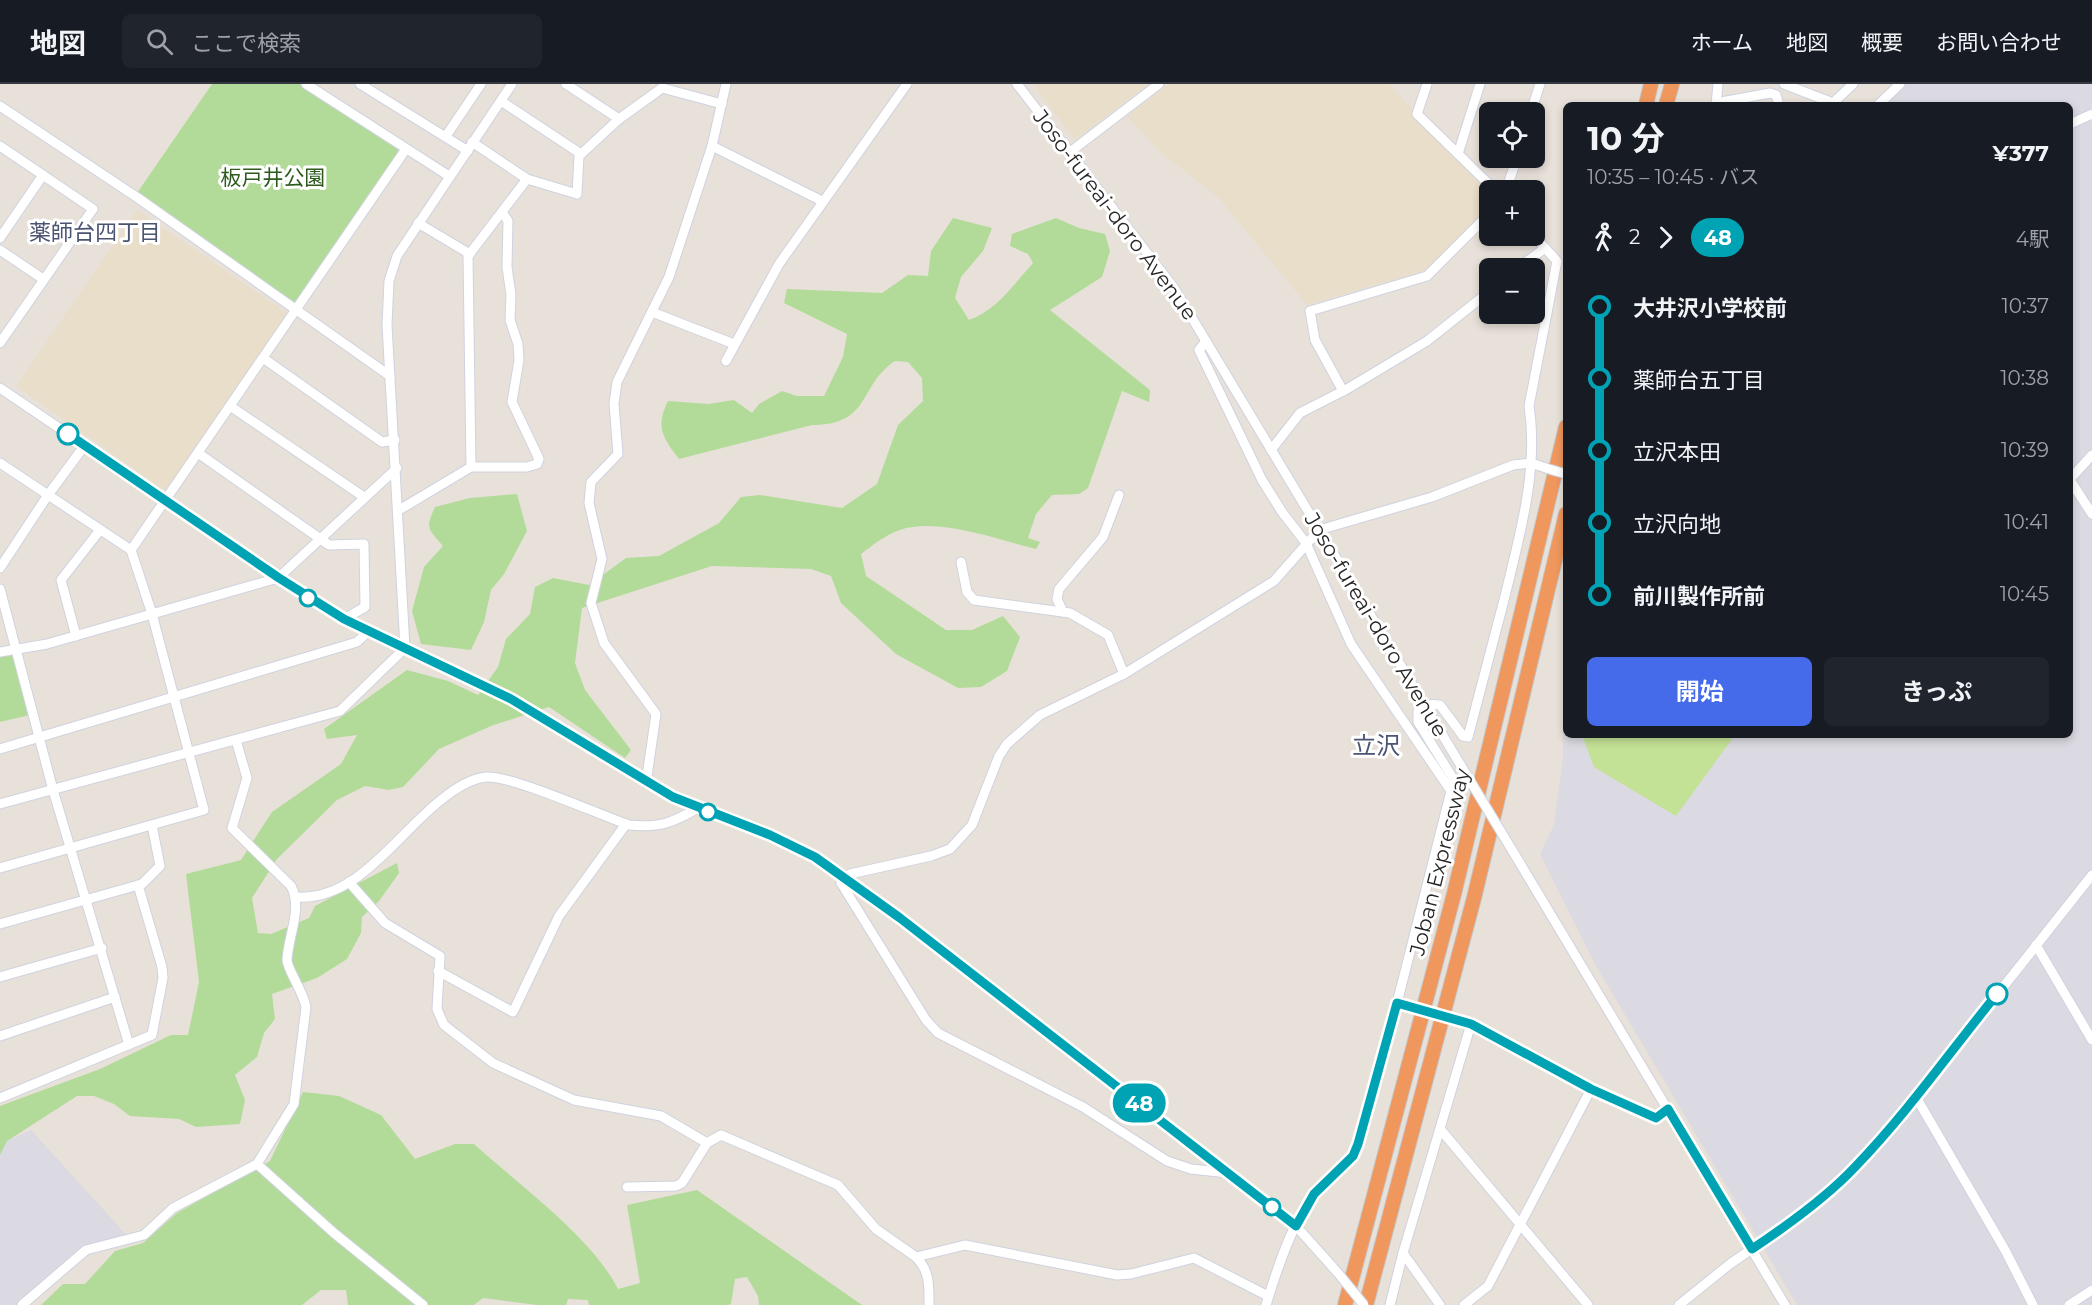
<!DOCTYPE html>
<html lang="ja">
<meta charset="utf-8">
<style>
:root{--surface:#171b24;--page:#20242c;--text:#f1f3f6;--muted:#9ea1a6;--line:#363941;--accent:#456aea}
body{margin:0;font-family:Montserrat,"Noto Sans JP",sans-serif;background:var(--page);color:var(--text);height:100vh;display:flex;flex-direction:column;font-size:22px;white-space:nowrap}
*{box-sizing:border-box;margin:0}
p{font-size:20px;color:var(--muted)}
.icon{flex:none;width:33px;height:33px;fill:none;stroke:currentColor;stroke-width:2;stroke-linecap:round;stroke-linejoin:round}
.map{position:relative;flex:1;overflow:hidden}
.details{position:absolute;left:1563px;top:18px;width:510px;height:636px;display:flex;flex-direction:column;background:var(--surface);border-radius:9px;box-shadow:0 3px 9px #0003}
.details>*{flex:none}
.badge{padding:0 12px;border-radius:20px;font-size:21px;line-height:39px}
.controls{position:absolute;left:1479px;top:18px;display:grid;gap:12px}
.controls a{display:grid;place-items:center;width:66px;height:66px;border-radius:9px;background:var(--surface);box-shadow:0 3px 9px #0003;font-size:30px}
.map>.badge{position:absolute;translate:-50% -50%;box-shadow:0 0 0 3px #fff}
.legs{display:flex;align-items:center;gap:9px;height:66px;padding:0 24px;font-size:20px}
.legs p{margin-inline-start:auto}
.head{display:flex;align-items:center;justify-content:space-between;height:102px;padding:0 24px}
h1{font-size:33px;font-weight:700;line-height:45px}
.primary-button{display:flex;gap:12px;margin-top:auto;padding:12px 24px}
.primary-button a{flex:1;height:69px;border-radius:9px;background:var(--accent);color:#fff;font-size:24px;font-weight:700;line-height:69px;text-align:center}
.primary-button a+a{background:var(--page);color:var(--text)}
ul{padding:0 24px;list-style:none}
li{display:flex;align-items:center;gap:21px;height:72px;font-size:22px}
li i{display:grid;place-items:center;width:9px;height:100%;margin:0 8px;background:currentColor}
li i::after{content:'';width:15px;height:15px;margin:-8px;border:4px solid;border-radius:50%;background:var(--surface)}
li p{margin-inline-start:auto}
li:first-child i{background:linear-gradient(#0000 50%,currentColor 0)}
li:last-child i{background:linear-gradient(currentColor 50%,#0000 0)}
header{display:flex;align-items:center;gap:36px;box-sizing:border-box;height:84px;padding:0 30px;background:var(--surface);border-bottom:2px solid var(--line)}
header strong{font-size:28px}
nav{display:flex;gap:33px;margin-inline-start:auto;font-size:21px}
.search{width:420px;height:54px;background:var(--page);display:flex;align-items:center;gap:15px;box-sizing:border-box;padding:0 21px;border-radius:9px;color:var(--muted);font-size:22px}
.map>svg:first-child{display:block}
</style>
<header>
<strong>地図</strong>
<div class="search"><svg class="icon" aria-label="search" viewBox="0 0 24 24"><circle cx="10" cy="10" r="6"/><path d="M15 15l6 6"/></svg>ここで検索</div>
<nav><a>ホーム</a><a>地図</a><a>概要</a><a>お問い合わせ</a></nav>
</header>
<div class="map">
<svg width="2092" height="1221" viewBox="0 0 2092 1221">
<rect width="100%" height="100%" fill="#e8e1d9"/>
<g fill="#dbd9e1">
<polygon points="1905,0 2092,0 2092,1221 1797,1221 1595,880 1540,770 1554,741 1563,673 1563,552 1566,542 1566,651 2070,651 2070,21 1881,21"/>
<polygon points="31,1046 129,1154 86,1166 22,1221 0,1221 0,1071 7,1057"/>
</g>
<g fill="#e9dec9">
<polygon points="1033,0 1148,0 1075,56"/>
<polygon points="1169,0 1389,0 1489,108 1489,125 1429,185 1307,221 1219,114 1160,68 1127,32"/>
<polygon points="137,126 287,229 167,408 16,302"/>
</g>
<g fill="#b2db99">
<polygon points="212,0 306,0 406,65 296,227 135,112"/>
<path d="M953,134L992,144L983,167L961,193L955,214L969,236C997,226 1014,200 1033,179L1028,170L1010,162L1012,150L1056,134L1079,144L1105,150L1110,167L1102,193L1050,226L1150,306L1149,318L1122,307L1088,404L1079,410L1052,411L1036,430L1028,454L1040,458L1036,465C998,456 938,433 900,446C885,451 873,461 861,470L866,492L946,546H972L1003,532L1020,553L1007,587L981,603L958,604L896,570L841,519L831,492L811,485L712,482L582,524L575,579L585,606L631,666L625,674L549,623L491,642L439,665L403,703L389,706L365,702L337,716L277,775L252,814L258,849L271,850L309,834L315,822L397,779L399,789L379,817L362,833L361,849L347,875L317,894L272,910L275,935L264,949L257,973L235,991L245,1016L240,1040L196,1043L179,1035L130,1032L114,1020L94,1012H77L7,1057L0,1071V1022L100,985L171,951H188L199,898L186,790L241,776L272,728L341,680L357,651L327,655L324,645L407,586L448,597L478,611L498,583L506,555L530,530L535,503L553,494L589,501L626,474L659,472L719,439L741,413L760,411L842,424L877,400L898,341L923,317L922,294L908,278L895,277C858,301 872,341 812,341L679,375C663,354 655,343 668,317L708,320L734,316L752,329L759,320L782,307L797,312H824L843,273L847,250L784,219L787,205L882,209L908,191L928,192L931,167Z"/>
<path d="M517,410L527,447L504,490L491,506L484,538L471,566L421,560L412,527L424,483L443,462C428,444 425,445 435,423L470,414Z"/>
<polygon points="17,565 34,630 0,638 0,568"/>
<path d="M303,1008L339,1012L381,1031L415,1075L455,1060H474C519,1101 591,1152 618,1205L640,1199L627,1121L697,1106L862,1221H759L758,1212L747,1193L735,1195L731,1220L728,1221H589L588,1216L568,1215L566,1221H537L483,1214L474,1221H348L346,1206H321L302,1221H41L63,1200H85L115,1167L143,1159L177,1129L270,1077Z"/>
</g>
<polygon fill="#c4e296" points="1582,651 1735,651 1676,732 1594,683"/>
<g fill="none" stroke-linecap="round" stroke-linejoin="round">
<g stroke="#cfd2df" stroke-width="11">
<g id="minor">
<polyline points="306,0 449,92"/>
<polyline points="360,0 468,67"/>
<polyline points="566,0 619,35"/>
<polyline points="1017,0 1174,204 1469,695"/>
<polyline points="1427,0 1417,30 1495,106"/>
<polyline points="1784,0 1833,19 1853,0"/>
<polyline points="501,17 581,70"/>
<polyline points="1716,19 1770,9 1776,11 1779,21"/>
<polyline points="1716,21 1718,0"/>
<polyline points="1878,21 1900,0"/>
<polyline points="0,22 138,114 390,292"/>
<polyline points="1531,28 1540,0"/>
<polyline points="2070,40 2092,30"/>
<polyline points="446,52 481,0"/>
<polyline points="472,58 527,95 577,110 579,72 619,35 662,4 722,20"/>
<polyline points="0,62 93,125 0,259"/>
<polyline points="712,62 822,117"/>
<polyline points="1070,68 1159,0"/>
<polyline points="1458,70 1480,0"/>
<polyline points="1506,106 1517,74"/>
<polyline points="418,139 470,170"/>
<polyline points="0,154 43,91"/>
<polyline points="0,166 43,195"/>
<polyline points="1518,184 1545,164"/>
<polyline points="652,228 734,260"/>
<polyline points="1206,257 1199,266 1262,396 1282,428 1306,459 1351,560 1451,707 1397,919"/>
<polyline points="263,274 382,358 395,356"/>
<polyline points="726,277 779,180 907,0"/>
<polyline points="0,304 316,518 368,548 511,615 673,713 770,751 810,770 900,834 1296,1142 1338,1189"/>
<polyline points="1343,307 1315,256 1310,227 1427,192 1490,129"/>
<polyline points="230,322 364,413"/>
<polyline points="1271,366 1300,329 1347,305 1427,257 1490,207"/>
<polyline points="198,369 329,461 364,460 365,523 344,535"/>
<polyline points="0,379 131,466 152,530 204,726 0,784"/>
<polyline points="471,383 527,383 537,380 539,375 512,318 519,276 518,260 510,236 511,211 507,183 508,137 502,128"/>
<polyline points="2070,395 2092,371"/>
<polyline points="2070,396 2092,430"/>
<polyline points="399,426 471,383 468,172 527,95"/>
<polyline points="131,466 406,65"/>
<polyline points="961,478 967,508 974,516 1070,529 1108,551 1124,590"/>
<polyline points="0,484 48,411 85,361"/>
<polyline points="0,505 53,706 129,961"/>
<polyline points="1063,528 1057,515 1059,505 1103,453 1119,411"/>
<polyline points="76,552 61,496 100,446"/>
<polyline points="0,568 47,560 278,494 397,384"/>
<polyline points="0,665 357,558 368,548"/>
<polyline points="646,699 656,630 604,559 591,519 602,475 589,419 591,398 618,370 614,320 617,298 669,193 712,62 726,0"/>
<path d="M1451,707L1454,696L1418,638V627L1424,620L1440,621L1463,652L1468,653C1480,608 1492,562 1504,516C1519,454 1539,386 1529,322L1557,177L1534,152"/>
<polyline points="0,720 340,627 405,564 387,241 389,197 397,172 512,0"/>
<polyline points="1506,756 1785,1221"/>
<polyline points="349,798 385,839 440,872 437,925 444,941 493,979 574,1016 661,1032 707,1059"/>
<path d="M297,813C357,817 398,749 441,716C453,706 470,695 486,693C511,691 600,731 629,741C660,744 672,739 698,724"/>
<polyline points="0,840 142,800 160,782 152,741"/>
<polyline points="2036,861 2092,956"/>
<polyline points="438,887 513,928 559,832 626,740"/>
<polyline points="0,893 102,864"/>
<polyline points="0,952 115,913"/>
<polyline points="1916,1013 2005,1166 2033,1221"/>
<polyline points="0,1014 152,951 163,894 162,883 138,801"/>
<polyline points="1441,1046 1588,1221"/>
<polyline points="257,1080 334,1149 423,1221"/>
<polyline points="1228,1089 1191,1085 1167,1077 1083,1023 938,949 926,936 841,799 850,790 931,772 950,765 972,741 999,672 1007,660 1040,631 1124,590 1274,497 1319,446 1432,413 1513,381 1531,379 1549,385"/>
<polyline points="627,1103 676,1102 682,1099 707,1059 721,1051 838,1101 876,1145 916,1173 965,1161 1117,1191 1131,1190 1194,1174 1268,1212"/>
<polyline points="1403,1169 1440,1221"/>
<path d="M916,1173C930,1187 929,1202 929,1221"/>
<path d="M22,1221L86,1166L144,1151L173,1124L257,1080L294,1020L306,923C303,907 287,885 287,876C288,852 303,824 291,802L232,744L247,694L236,656"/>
<path d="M1266,1221C1276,1188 1293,1135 1315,1110C1330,1093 1348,1082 1358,1061L1397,919L1402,921"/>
<polyline points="1390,1221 1403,1169 1471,940 1591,1005 1656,1034 1668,1025"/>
<polyline points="1464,1221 1488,1202 1591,1005"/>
<polyline points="1679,1221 1730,1180 1792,1137 1854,1085 1916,1013 2092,791"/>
<polyline points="2069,1221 2092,1206"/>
</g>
</g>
<g stroke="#c3c3c3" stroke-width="16">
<g id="highway">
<polyline points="1646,21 1651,0"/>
<polyline points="1666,21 1672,0"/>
<polyline points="1345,1221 1454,810 1566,343"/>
<polyline points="1366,1221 1474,814 1566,430"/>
</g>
</g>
<use href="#minor" stroke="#fff" stroke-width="9"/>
<use href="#highway" stroke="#f0975d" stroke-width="14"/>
<g stroke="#cfd2df" stroke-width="11" stroke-linecap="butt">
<g id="minor-bridge">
<polyline points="1549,385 1566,390"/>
<polyline points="1469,695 1506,756"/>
<polyline points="1402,921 1471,940"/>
<polyline points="1338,1189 1364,1221"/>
</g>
</g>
<use href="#minor-bridge" stroke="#fff" stroke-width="9"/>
</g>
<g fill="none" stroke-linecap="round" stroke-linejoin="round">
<g stroke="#fff" stroke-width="14">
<path id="line-1" d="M68,350L279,494L344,535L511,615L673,713L770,751L815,773L900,834L1296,1142L1314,1110L1353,1072L1358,1060L1397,919L1471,940L1591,1005L1656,1034L1668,1025L1752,1165C1788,1141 1826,1114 1855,1083C1907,1029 1950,968 1997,910"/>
</g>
<use href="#line-1" stroke="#00a3b4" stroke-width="9"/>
</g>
<g fill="#fff" stroke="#00a3b4" stroke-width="3">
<circle cx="68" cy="350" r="10"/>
<circle cx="308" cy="514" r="8"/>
<circle cx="708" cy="728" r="8"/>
<circle cx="1997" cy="910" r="10"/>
<circle cx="1272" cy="1123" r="8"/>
</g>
<g text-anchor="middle" stroke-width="6" stroke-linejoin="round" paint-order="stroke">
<g font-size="21" fill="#2d5c1e" stroke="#fff">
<text x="273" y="101">板戸井公園</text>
</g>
<g font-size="21" fill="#272727" stroke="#fff">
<text transform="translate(1115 131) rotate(53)" y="7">Joso-fureai-doro Avenue</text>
<text transform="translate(1376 541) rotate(59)" y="7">Joso-fureai-doro Avenue</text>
<text transform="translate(1440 778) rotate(-76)" y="7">Joban Expressway</text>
</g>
<g font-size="22" fill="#4c5473" stroke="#fff">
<text x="95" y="156">薬師台四丁目</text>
</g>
<g font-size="24" fill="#4c5473" stroke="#fff">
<text x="1376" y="670">立沢</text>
</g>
</g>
</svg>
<div class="controls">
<a><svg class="icon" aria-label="locate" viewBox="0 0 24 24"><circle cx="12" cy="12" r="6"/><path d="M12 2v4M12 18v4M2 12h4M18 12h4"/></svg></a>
<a>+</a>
<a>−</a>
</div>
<b class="badge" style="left:1139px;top:1019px;background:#00a3b4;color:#fff">48</b>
<section class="details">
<div class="head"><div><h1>10 分</h1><p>10:35 – 10:45 · バス</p></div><b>¥377</b></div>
<div class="legs"><svg class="icon" aria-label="walk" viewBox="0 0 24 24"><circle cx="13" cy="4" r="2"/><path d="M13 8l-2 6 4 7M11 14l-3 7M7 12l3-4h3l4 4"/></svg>2<svg class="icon" aria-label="forward" viewBox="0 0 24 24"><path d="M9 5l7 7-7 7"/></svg><b class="badge" style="background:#00a3b4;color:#fff">48</b><p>4駅</p></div>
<ul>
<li><i style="color:#00a3b4"></i><b>大井沢小学校前</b><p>10:37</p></li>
<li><i style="color:#00a3b4"></i><span>薬師台五丁目</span><p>10:38</p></li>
<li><i style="color:#00a3b4"></i><span>立沢本田</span><p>10:39</p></li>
<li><i style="color:#00a3b4"></i><span>立沢向地</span><p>10:41</p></li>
<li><i style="color:#00a3b4"></i><b>前川製作所前</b><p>10:45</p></li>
</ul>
<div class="primary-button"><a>開始</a><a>きっぷ</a></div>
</section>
</div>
